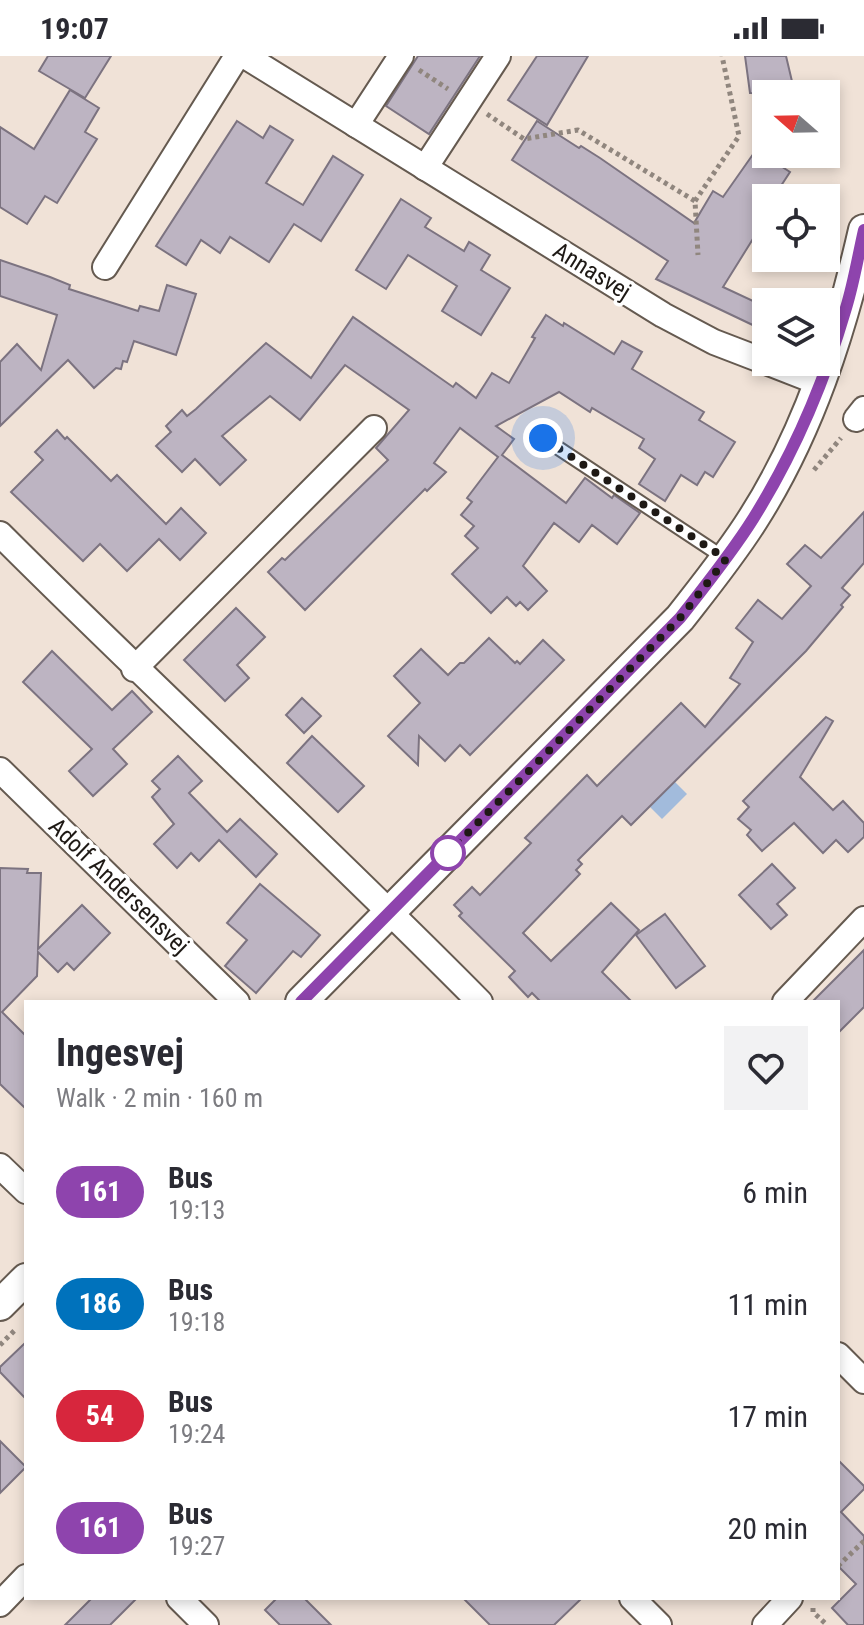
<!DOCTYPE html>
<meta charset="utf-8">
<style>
:root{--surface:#fff;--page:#f2f2f3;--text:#2b2b33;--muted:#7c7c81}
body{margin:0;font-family:"Roboto Condensed",sans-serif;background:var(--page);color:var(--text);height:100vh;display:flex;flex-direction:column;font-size:30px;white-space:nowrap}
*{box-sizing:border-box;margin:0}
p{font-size:26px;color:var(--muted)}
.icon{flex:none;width:44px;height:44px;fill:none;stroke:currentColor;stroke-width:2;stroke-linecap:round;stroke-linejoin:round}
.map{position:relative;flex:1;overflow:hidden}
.details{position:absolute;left:24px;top:944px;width:816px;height:600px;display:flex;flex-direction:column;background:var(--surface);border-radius:0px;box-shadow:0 4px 12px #0003}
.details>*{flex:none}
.badge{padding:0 16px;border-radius:26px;font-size:28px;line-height:52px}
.needle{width:52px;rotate:290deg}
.buttons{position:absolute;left:752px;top:24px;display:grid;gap:16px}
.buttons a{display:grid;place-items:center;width:88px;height:88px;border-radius:0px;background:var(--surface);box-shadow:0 4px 12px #0003;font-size:40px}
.you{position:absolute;width:40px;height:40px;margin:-20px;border:6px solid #fff;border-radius:50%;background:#1a73e8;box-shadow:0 0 0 12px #1a73e833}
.map>.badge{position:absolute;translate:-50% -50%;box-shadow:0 0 0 4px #fff}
.round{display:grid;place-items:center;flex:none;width:84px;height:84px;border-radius:0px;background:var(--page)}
.overview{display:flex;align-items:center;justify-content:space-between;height:136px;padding:0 32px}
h1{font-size:38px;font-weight:700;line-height:60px}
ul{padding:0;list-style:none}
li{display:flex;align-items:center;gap:24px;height:112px;padding:0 32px}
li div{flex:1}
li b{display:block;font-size:30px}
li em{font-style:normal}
li .badge{min-width:88px;font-weight:700;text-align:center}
.status{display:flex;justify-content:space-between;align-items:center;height:56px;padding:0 40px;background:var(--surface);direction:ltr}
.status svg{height:22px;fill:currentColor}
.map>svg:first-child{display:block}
</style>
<div class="status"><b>19:07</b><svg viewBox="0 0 49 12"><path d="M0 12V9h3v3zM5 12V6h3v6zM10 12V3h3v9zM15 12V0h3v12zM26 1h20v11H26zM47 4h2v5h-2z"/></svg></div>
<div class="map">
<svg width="864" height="1569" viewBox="0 0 864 1569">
<rect width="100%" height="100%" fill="#f0e2d7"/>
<polygon fill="#a2bbdc" points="675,726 687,738 662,763 650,751"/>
<g fill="#bdb4c2" stroke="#7c7380" stroke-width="2">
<polygon points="48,0 111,0 85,42 39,15"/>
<polygon points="418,0 480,0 429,78 386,50"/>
<polygon points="537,0 588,0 547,69 508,44"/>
<polygon points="745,0 786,0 795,38 750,37"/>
<polygon points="70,34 99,52 85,76 97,83 57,147 45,140 27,168 0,151 0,71 34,93"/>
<polygon points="237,65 263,82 270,70 293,84 266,127 303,149 333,100 363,119 321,185 294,168 269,206 230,181 220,197 201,184 186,209 156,190"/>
<polygon points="537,65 579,92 581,90 600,102 694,167 713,135 723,141 756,94 790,116 773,142 766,142 766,162 723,231 766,251 759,272 656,223 668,205 512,104"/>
<polygon points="401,143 431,162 425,171 464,195 469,186 490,199 481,214 510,232 481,279 442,255 457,230 408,199 386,233 356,214"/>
<polygon points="0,204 50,221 70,229 69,233 138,255 140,250 159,255 167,229 196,238 176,299 134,285 127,306 123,305 121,313 116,312 94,332 68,304 0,370 0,306 17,288 41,314 57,259 0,240"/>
<polygon points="546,259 563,270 564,267 614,298 622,285 642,296 632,313 704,356 699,364 735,386 713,421 705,416 697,429 681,419 665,445 639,428 655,403 639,392 644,383 592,352 590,356 559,336 496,370 514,383 502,399 566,447 585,422 612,442 614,439 640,457 617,488 592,469 579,486 554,467 523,510 547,535 528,554 520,546 516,550 507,541 491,557 452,518 478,492 465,480 474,470 461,459 472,446 467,442 498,401 460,372 434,407 446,416 427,435 425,433 305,554 268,516 282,502 285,504 388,404 376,392 409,354 345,309 300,364 270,340 222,380 246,404 220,429 195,403 182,416 156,390 171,376 166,370 182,354 187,360 196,353 266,287 311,322 353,261 453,331 456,327 476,342 492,317 509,327 535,282 532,281"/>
<polygon points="57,374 65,383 67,381 111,425 117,419 166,468 181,452 206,477 180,504 159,483 127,515 100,488 83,505 11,436 43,404 35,396"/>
<polygon points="864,456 864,507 842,532 850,539 841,549 843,551 806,595 631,769 622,760 578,804 582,808 576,814 580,818 523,877 551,905 611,847 639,874 602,916 632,946 541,946 532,937 528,941 509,921 515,915 459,860 462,857 454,849 472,831 480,839 482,837 531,787 525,782 587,719 597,730 681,647 705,671 740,628 730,622 753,586 736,572 758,544 782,563 811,530 787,508 805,489 821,502"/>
<polygon points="236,552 265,581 237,609 249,622 225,645 184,604"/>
<polygon points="489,582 515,607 517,605 520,608 543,584 564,604 470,699 460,689 445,705 419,680 418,709 388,680 420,647 394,620 421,593 448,619 460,607 464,607"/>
<polygon points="52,595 112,654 132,635 152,656 113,693 127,708 93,740 69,715 92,693 23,626"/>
<polygon points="302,642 321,660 304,677 286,659"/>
<polygon points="826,661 833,665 800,721 833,754 843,745 864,767 864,781 848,796 836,784 823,797 794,767 762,795 747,779 751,774 738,763 749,751 743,745"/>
<polygon points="312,680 364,730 338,756 287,707"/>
<polygon points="178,700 202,725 189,737 227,776 240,763 277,798 256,821 219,784 199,805 191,797 177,812 154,788 174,768 152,741 160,733 152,725"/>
<polygon points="772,808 795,832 777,848 787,859 771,873 739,839"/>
<polygon points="0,812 28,813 27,817 41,817 38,893 82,849 110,877 74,914 67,907 58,916 38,896 37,920 2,956 26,980 26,1053 0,1028"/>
<polygon points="260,828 320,879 301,901 293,895 256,937 225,910 247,884 227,867"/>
<polygon points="665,858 705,910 676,932 636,879"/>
<polygon points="864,894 864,951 838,977 838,946 812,946"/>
<polygon points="26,1286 26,1343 0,1316 0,1311"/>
<polygon points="0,1385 26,1411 0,1437"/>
<polygon points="838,1404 864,1430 864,1433 841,1456 864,1480 864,1569 848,1569 832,1552 856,1528 838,1510"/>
<polygon points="92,1542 137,1542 110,1569 65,1569"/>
<polygon points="277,1542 304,1542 331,1569 280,1569 265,1554"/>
<polygon points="463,1542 582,1542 554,1569 490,1569"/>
</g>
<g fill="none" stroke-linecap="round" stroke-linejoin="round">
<g stroke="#655a50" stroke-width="16">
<polyline id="service" points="543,382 726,503"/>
</g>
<g stroke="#655a50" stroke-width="28">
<g id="minor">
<polyline points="245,0 663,259 714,286 766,306"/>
<polyline points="356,69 401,0"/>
<polyline points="425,112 498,0"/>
<polyline points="105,211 237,0"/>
<polyline points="766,306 820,327"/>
<polyline points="856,363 864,353"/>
<path d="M0,478C158,636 323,787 480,946"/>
<polyline points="134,613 374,372"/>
<polyline points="0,714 237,946"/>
<polyline points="785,946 864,863"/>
<polyline points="0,1110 26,1135"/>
<polyline points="838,1299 864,1325"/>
<polyline points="179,1542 206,1569"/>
<polyline points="632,1542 659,1569"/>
<polyline points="0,1548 26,1521"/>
<polyline points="765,1569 790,1542"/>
</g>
</g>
<g stroke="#655a50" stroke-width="34">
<g id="tertiary">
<path d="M301,946L680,562C705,530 731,498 753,463C809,375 841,275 864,174"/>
<polyline points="0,1249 26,1223"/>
</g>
</g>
<g stroke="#90867e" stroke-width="5" stroke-dasharray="4 4" stroke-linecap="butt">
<polyline points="419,14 448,33"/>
<polyline points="487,58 524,83 578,74 695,145 698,199"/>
<polyline points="695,145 739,80 722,0"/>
<polyline points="814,414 841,382"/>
<polyline points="0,1289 16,1273"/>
<polyline points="838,1510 864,1485"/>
<polyline points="813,1552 813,1556 827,1569"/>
</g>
<use href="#service" stroke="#fff" stroke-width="12"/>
<use href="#minor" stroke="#fff" stroke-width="24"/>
<use href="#tertiary" stroke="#fff" stroke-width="30"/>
</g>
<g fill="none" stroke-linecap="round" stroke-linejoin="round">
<g stroke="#fff" stroke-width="18">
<path id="line" d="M301,946L680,562C705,530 731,498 753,463C793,399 825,324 846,252C854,226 858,200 864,174"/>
</g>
<use href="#line" stroke="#8e44ad" stroke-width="12"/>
<polyline stroke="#1e1915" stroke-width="8" stroke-dasharray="0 14.4" points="448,797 680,562 726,503 543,382"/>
</g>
<circle fill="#fff" stroke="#8e44ad" stroke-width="4" cx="448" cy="797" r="16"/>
<g text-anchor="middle" stroke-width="7" stroke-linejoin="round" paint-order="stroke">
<g font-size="24" fill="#1e1915" stroke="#fff">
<text transform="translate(592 215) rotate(32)" y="8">Annasvej</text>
<text transform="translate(119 830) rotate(44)" y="8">Adolf Andersensvej</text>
</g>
</g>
</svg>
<div class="buttons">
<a><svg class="needle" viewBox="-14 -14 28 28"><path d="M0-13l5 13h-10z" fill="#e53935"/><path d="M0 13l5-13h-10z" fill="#7c7c81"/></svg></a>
<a><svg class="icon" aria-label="locate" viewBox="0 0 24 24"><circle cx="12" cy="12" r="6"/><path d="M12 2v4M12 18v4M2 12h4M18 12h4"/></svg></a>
<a><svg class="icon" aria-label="layers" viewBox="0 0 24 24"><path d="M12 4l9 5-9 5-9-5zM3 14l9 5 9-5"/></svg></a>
</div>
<div class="you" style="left:543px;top:382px"></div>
<section class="details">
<div class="overview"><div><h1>Ingesvej</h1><p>Walk · 2 min · 160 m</p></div><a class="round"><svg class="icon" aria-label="heart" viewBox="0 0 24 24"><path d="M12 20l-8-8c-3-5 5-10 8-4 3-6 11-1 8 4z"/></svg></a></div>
<ul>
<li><span class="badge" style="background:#8e44ad;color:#fff">161</span><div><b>Bus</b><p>19:13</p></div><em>6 min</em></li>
<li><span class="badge" style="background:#0072bc;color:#fff">186</span><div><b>Bus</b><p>19:18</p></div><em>11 min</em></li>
<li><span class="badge" style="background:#d7263d;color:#fff">54</span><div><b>Bus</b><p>19:24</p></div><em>17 min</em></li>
<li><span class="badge" style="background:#8e44ad;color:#fff">161</span><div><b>Bus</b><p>19:27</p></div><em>20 min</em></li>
</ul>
</section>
</div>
